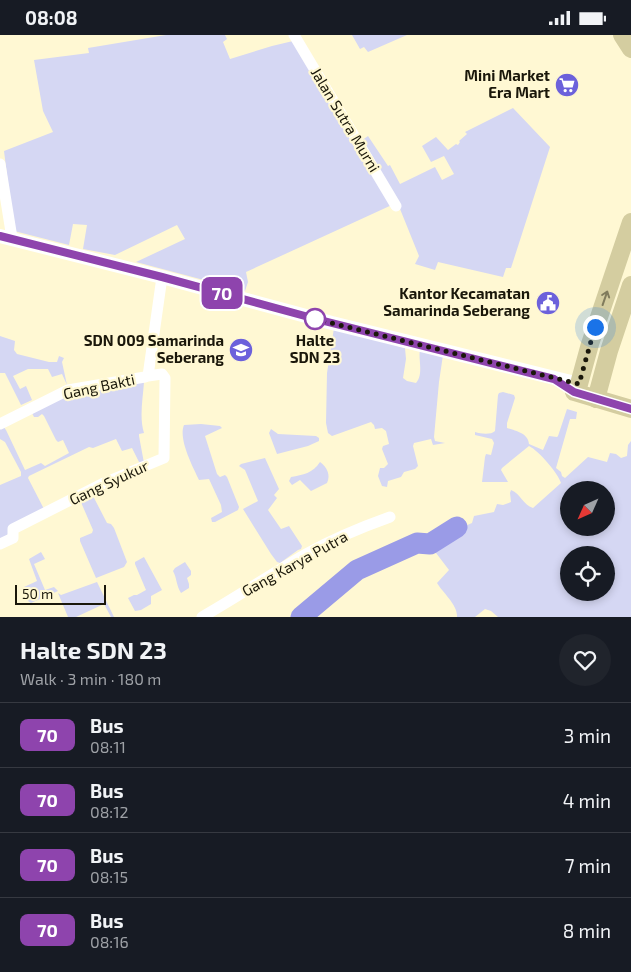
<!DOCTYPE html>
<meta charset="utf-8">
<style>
:root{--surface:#171b24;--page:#20242c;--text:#f1f3f6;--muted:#9ea1a6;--line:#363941}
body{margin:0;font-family:"Exo 2",sans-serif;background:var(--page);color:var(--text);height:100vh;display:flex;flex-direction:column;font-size:19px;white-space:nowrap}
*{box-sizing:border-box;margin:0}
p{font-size:16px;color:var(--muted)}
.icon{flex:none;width:28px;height:28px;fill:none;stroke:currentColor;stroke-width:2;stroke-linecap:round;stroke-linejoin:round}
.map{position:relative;height:582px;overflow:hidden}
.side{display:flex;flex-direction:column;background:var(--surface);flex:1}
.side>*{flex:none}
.badge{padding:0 10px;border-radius:8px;font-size:18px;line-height:32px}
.needle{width:32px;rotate:225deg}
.controls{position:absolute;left:560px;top:446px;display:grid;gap:10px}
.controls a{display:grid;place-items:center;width:55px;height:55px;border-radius:50%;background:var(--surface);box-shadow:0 2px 8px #0003;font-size:25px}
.scale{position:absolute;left:15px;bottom:12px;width:91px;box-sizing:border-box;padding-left:5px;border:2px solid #1a170a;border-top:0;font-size:14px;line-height:18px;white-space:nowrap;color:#1a170a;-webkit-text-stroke:4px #fff8d3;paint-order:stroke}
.you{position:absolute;width:25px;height:25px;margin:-12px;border:4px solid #fff;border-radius:50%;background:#1a73e8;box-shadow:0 0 0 8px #1a73e833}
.map>.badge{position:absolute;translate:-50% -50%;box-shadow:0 0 0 2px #fff}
.round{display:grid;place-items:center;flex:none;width:52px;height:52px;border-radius:26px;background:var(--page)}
.overview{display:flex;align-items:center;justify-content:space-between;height:85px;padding:0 20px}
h1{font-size:24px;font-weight:700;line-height:38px}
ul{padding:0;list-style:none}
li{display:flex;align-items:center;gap:15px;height:65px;padding:0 20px;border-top:1px solid var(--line)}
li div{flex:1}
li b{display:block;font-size:19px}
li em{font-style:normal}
li .badge{min-width:55px;font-weight:700;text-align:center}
.status{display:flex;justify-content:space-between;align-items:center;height:35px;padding:0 25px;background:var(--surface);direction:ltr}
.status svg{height:14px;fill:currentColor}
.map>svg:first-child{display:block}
</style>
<div class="status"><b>08:08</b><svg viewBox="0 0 49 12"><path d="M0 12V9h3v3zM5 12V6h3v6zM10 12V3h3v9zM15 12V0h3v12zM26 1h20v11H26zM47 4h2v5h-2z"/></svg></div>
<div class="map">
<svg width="631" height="582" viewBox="0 0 631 582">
<rect width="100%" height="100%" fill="#fff8d3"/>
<g fill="#d5d7f3" fill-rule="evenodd">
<polygon points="166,0 225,0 227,4 223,7 230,24 272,11 293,6 394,169 246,237 248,247 245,256 136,227 185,204 177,190 115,220 83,214 87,190 73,189 69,210 14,196 4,116 53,97 43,76 34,25 89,18 88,13"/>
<polygon points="352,0 407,0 368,17 364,12 360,14"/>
<polygon points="513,73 550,112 511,233 506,233 503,242 438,227 435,235 415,229 419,221 398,169 361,106 368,101 388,131 390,130 400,149 435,132 442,145 454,139 444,121 431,127 422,111 436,102 448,115 456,109 458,110 460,107 459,106 467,99 465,97"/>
<path d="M334,293L405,313L406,324L403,343L407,346L416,348C424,339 418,325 420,315L443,320L439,347L434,402L435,406L445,408L433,410L431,404L414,408L413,411L418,431L415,434L404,437L401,442L388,446L387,452L382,451L378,441L380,433H384L388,429L382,414L383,411L389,409L386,396L382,393L375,394L374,390L371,387L332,401L328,398L326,388L327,338Z"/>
<polygon points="0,301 15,306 14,315 17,319 49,327 57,327 59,321 64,323 62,327 67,350 62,339 52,342 48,334 28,334 13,341 20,354 26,351 32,365 21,370 5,338 0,338"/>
<path d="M144,347C143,363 139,382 144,398L139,399V401L144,428L139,427L132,413L122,416L116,404L93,413L89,412L29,441L28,443L45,476L12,496L0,506V450L21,441V437L5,407L0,404V392L3,391L6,395L25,435L41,428L45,431L69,418L63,405L58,407L56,405L44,381L42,379L38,382H34L32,378L37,374L78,357Z"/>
<path d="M503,357L514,360L515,363L507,388V393C516,396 528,398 529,409L543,415L549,401L557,402L558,401L567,374L577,377L576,384H570L556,433L561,437L562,441L565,443L588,422L607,427L610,418L616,419L621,423L627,421L628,410L631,406V582H498L491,576L485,574L475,582H457C458,570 443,558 437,548L449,535L433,514L434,510L439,508L444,500L472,488L474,481L494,477L497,469L503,470L511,467L510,458L511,455C521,459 523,470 533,473L561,448C558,438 539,416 529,411L502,433L501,435L508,447H482L485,422L486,419L491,420L494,408L492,404L475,400V397C481,399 491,400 495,396L498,360L499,358ZM569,455H606V492H569ZM569,520H606V558H569Z"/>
<path d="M201,389L220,391L222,393L205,401L217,439L220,442L225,440L227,442L239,472L238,475L215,487H212L211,483L222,477L221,470L209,444L199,445C193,432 178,404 184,390Z"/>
<polygon points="271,394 278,399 316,401 319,403 319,406 308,411 277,419 269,398"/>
<polygon points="265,423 279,454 274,460 277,463 268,475 281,494 289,491 302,511 301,514 298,515 280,528 277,527 271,519 243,474 258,466 245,435 239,431 241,429"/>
<path d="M320,427C327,432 331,440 327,448L311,456L300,445L292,450L289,446L291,442C303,440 313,438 320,427Z"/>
<polygon points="92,459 107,488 111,489 114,493 127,527 124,532 96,543 80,506 80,503 92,498 93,495 80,465"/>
<polygon points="41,517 45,524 34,529 45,555 54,552 58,556 31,568 28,566 24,552 37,546 29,524"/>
<polygon points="144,522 162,555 151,561 151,569 141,575 135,576 128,563 134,560 137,560 146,555 135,529 135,527"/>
<path d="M185,527L191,536V540L187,543L189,549V553L181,558C176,550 177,543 173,536L175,533Z"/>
<polygon points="97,547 114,582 111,582 104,569 76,582 68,582 58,558 61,560"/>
</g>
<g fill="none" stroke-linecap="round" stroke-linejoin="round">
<polyline stroke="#9a9be7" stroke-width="21" points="301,582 357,535 417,508 430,509 457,492"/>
<g stroke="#fff" stroke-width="11">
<polyline points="294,0 396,171"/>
<polyline points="0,129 12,203"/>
<polyline points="0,389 68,355 145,342"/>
<polyline points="0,509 13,503 13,494 104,448 164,423 165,343 162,339 148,341 162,242"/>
<path d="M202,582C237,562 271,539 306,519C333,504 362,492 390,482"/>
</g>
<polyline stroke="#fff" stroke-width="14" points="0,201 162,242 332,288 579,349"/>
<g stroke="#d4cda0" stroke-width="18">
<polyline points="622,0 631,14"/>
<polyline points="631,187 590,309 579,349 574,357 631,374"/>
<polyline points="596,364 609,316 631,250"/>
</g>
</g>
<defs><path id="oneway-shaft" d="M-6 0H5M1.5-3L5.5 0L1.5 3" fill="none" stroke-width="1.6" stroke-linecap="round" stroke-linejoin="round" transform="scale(1.25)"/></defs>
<use stroke="#807b5c" href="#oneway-shaft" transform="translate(605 263) rotate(-71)"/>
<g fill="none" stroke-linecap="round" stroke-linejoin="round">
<g stroke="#fff" stroke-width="11">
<polyline id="line" points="0,201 162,242 316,284 554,344 574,357 631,374"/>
</g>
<use href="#line" stroke="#8e44ad" stroke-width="8"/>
<polyline stroke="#1a170a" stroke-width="5" stroke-dasharray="0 9" points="315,284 579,349 595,292"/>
</g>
<defs>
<g id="supermarket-disc" transform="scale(1.25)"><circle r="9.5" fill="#6c61db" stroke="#fff8d3"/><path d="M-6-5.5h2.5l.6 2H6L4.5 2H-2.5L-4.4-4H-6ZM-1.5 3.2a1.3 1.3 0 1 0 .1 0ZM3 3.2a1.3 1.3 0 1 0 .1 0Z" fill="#fff"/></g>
<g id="civic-disc" transform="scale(1.25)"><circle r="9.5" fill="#6c61db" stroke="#fff8d3"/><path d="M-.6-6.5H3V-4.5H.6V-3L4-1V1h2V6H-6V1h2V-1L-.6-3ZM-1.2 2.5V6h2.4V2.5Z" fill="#fff"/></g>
<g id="school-disc" transform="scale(1.25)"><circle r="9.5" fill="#6c61db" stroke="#fff8d3"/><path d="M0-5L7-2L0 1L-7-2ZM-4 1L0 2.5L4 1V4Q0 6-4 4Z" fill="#fff"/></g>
</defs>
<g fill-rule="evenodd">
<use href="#supermarket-disc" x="567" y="50"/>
<use href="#civic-disc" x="548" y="268"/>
<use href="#school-disc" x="241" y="315"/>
</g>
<circle fill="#fff" stroke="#8e44ad" stroke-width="2.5" cx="315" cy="284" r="10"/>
<g text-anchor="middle" stroke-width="4.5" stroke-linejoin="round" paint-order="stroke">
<g font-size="15" font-weight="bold" fill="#1a170a" stroke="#fff8d3" text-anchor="end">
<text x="550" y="46">Mini Market<tspan x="550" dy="17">Era Mart</tspan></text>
<text x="530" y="264">Kantor Kecamatan<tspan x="530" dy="17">Samarinda Seberang</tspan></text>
<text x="224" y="311">SDN 009 Samarinda<tspan x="224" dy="17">Seberang</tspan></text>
</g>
<g font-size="15" fill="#1a170a" stroke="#fff8d3">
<text transform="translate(345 85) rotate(59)" y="5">Jalan Sutra Murni</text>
<text transform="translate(99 352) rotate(-12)" y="5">Gang Bakti</text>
<text transform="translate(109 448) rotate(-25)" y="5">Gang Syukur</text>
<text transform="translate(295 529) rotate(-29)" y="5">Gang Karya Putra</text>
</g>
<g font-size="15" font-weight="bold" fill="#1a170a" stroke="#fff8d3">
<text x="315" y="311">Halte<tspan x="315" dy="17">SDN 23</tspan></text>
</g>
</g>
</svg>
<div class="controls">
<a><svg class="needle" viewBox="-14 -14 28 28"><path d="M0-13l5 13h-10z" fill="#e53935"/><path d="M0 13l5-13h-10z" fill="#9ea1a6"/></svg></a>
<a><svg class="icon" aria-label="locate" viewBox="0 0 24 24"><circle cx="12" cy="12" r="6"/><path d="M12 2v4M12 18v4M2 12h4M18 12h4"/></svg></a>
</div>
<div class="scale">50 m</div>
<div class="you" style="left:595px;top:292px"></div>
<b class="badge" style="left:222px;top:258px;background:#8e44ad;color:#fff">70</b>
</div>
<section class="side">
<div class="overview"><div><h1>Halte SDN 23</h1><p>Walk · 3 min · 180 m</p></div><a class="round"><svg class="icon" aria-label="heart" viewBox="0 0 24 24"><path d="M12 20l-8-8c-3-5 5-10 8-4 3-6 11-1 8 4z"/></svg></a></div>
<ul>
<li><span class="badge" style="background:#8e44ad;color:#fff">70</span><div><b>Bus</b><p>08:11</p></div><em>3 min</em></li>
<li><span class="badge" style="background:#8e44ad;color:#fff">70</span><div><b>Bus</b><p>08:12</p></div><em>4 min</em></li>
<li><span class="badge" style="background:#8e44ad;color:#fff">70</span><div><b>Bus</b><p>08:15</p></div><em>7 min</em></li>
<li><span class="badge" style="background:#8e44ad;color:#fff">70</span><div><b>Bus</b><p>08:16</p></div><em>8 min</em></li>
</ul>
</section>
